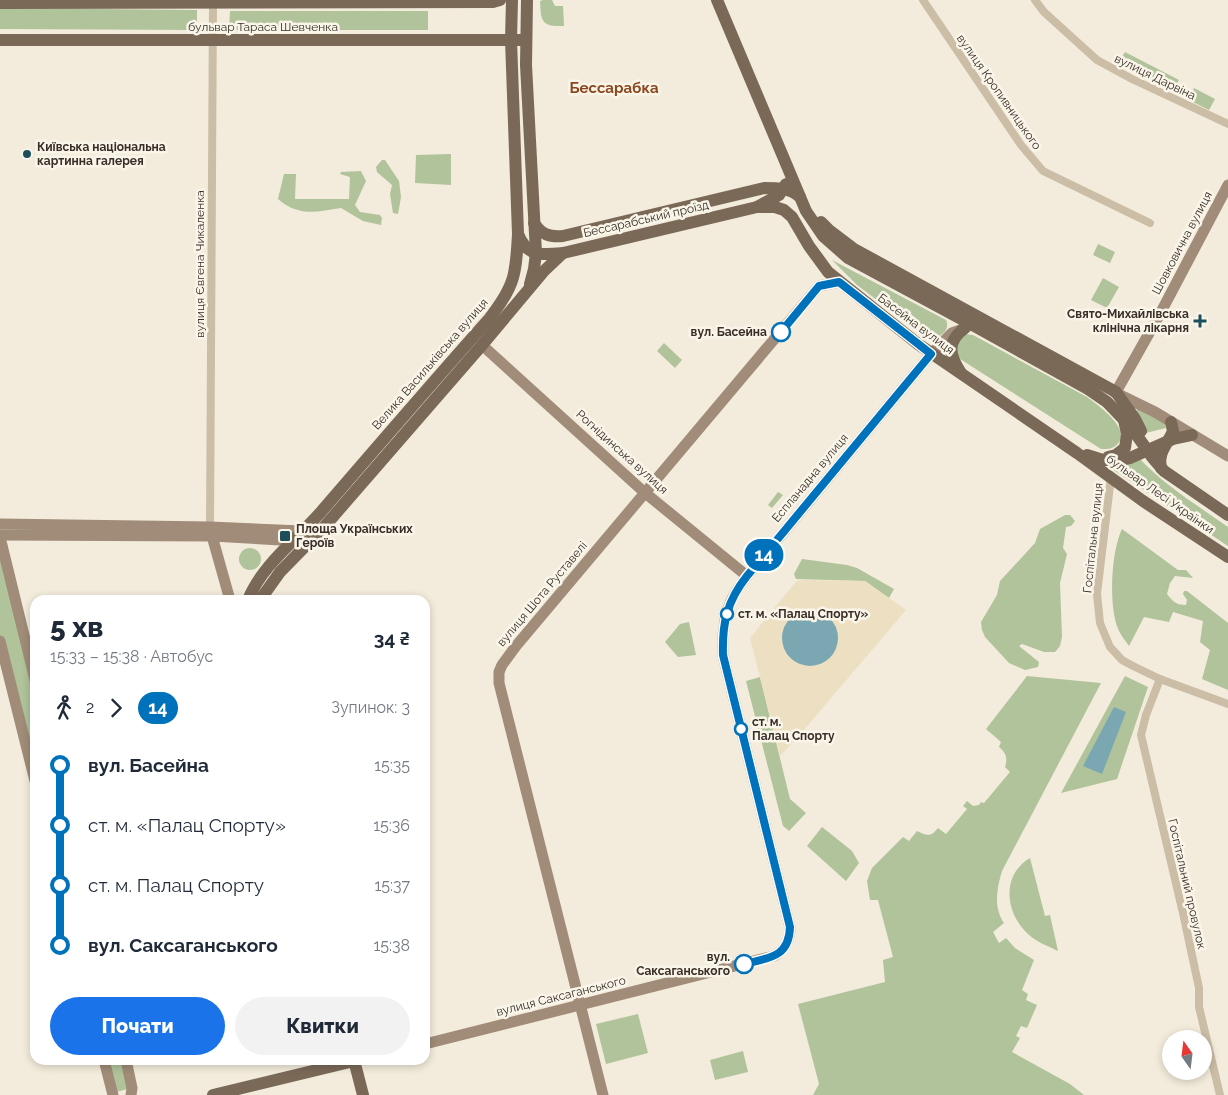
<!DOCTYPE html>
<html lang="uk">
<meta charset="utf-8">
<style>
:root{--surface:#fff;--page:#f2f2f3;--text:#1f2937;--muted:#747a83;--accent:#1a73e8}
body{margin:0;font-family:Raleway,sans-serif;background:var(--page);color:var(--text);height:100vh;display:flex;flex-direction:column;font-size:19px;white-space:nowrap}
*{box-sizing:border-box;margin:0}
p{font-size:16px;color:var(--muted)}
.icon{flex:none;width:28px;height:28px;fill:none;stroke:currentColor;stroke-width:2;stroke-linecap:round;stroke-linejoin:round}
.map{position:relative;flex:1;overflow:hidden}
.panel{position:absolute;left:30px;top:595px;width:400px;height:470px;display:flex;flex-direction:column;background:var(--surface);border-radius:15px;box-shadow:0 2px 8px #0003}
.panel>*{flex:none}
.badge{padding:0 10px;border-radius:16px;font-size:18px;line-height:32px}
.needle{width:32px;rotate:346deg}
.buttons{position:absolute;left:1162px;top:1030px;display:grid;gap:10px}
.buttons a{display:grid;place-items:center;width:50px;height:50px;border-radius:50%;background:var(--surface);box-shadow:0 2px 8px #0003;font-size:25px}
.map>.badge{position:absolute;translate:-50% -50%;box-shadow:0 0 0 2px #fff}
.legs{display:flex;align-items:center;gap:8px;height:55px;padding:0 20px;font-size:16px}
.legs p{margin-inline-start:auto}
.headline{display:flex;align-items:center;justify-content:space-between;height:85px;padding:0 20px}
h1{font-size:28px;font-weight:800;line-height:38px}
.primary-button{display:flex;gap:10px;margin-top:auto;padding:10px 20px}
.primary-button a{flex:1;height:58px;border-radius:30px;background:var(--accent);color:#fff;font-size:20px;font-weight:800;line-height:58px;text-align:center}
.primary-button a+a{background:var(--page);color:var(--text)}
ul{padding:0 20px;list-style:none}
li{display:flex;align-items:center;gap:18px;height:60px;font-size:19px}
li i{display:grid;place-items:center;width:8px;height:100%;margin:0 6px;background:currentColor}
li i::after{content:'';width:12px;height:12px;margin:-6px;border:4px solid;border-radius:50%;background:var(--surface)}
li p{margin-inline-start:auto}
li:first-child i{background:linear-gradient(#0000 50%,currentColor 0)}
li:last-child i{background:linear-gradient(currentColor 50%,#0000 0)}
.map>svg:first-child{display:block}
</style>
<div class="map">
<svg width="1228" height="1095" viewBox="0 0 1228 1095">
<rect width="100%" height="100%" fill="#f3ecdc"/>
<g fill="#b0c39b">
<path d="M543,0H552L555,6H563L564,26C541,27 541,21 540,1Z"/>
<polygon points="0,8 197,10 197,30 0,29"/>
<polygon points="230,11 428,11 428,30 229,30"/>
<polygon points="1125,52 1179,80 1173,91 1118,64"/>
<polygon points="1194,88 1215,99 1209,110 1189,100"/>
<polygon points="451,154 451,185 415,183 416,155"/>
<polygon points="382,160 385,160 399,181 401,197 398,214 393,213 390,194 392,185 377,172 376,167"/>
<path d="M361,171L366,181L355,205L360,212L380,215L382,218L381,225L363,221L341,208C316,212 299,217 278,199L284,174H296L295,199H349L350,177L340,174L341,172Z"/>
<polygon points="1098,244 1115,252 1110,263 1093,255"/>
<path d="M832,260L946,320C951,331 938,340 927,338L857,285Z"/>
<polygon points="1103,278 1119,287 1107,308 1091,300"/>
<path d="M964,334L973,335L1087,397C1098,405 1129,427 1119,442C1115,449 1108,449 1101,449L957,357L953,345Z"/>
<polygon points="664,343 682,360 675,368 657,351"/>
<polygon points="1138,408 1165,423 1166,428 1146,433 1135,413"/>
<path d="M1139,458C1165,486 1197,505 1228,527V546L1112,469Z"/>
<polygon points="778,492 783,495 772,508 768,505"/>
<polygon points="1065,515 1070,515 1075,521 1071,526 1066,527 1063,548 1067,554 1060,583 1062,637 1060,646 1055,652 1044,652 1022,644 1019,646 1039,662 1038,667 1025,670 1009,663 985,637 982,630 981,622 997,595 1000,581 1035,543 1040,529"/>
<path d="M1122,529L1178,570H1186L1193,578L1175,576L1170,583L1167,594C1173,602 1177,605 1186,605L1187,600L1183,594L1184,591H1187L1228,623V690L1202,679L1210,650L1200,642L1203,621L1173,612L1169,622L1144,617L1129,646C1125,640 1119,633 1117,626C1109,602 1111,552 1122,529Z"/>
<circle cx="250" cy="559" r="11"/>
<polygon points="0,550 35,680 35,781 0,641"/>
<polygon points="802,559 847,565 857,568 894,589 889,598 865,581 796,579 794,574"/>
<polygon points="689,622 696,655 678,657 665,642 680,624"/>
<path d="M1027,676L1101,683L1002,871C997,888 993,907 1004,923L993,932L999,943L1006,938L1015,948L1034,960L1022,990L1028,994L1026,1000L1037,1005L1027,1028L1021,1026L1016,1036L1020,1038L1012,1052L1070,1084L1084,1095H813L819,1084L798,1004L885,982L883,960L893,957L878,900H870L867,881L872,868L903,837L909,841L917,831C927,836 931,837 938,828L946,834L967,809L963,806L967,801L973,806L979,805L981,802L984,803L1010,772L1005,767C1008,758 1006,753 999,747L1001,742L986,729Z"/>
<polygon points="1125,676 1148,687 1117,779 1061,793"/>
<polygon points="760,677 790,799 806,813 789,831 783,826 746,681"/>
<polygon points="822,827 852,851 859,863 846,881 807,846"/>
<path d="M1030,858L1045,916L1050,915L1058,951C1048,946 1036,942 1028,934C1005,913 1001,875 1030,858Z"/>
<polygon points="638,1014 648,1053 606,1064 596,1024"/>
<polygon points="743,1051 748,1072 715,1080 710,1060"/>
<polygon points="104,1060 126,1060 132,1088 112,1093"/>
</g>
<polygon fill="#ecdfc2" points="799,580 865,581 906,610 809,724 780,756 750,638 794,584"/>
<g fill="#7aa7b2">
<circle cx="810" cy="638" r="28"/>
<polygon points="1114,707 1126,712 1102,774 1083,766"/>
</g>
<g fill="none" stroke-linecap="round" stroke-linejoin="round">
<g stroke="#ccbda7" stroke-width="8">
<polyline points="923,0 1021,145 1043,171 1150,223"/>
<polyline points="1035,0 1044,12 1097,60 1132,79 1228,124"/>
<polyline points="1111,477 1097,594 1100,623 1110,647 1122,660 1133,666 1160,679 1228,704"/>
<polyline points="210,529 213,0"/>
<polyline points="1160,679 1146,715 1141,735 1183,913 1199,988 1199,1007 1220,1095"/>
</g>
<g stroke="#a08c78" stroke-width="11">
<polyline points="482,345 644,492 747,576"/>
<polyline points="1114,392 1155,412 1228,456"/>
<polyline points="1116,392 1161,312 1228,185"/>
<polyline points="0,524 210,527 302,531 307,536"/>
<polyline points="0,535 212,536 298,541"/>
<polyline points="212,536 230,600"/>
<polyline points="0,537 35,680"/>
<polyline points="0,641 35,781"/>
<path d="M425,1044L774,956C786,949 790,940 790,927L723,655C721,607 733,592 763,557L931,354L952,333L963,329"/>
<polyline points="104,1060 113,1095"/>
<polyline points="126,1060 132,1088 131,1095"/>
<polyline points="603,1095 499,683 499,672 502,665 516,646 819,286 839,282"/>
</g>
<g stroke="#7b6958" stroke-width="12">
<polyline points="527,0 526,65 536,253 534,269 530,284"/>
<polyline points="717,0 806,211 823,236 848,258 978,328 1088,389 1107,402 1131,427 1152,457 1164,471 1228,515"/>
<polyline points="0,3 493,2 500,0"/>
<polyline points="0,40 526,40"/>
<polyline points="757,207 775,207 784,210 792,217 809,246 828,272 918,344 1077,453 1143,501 1228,557"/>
<polyline points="821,222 829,230 854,249 1116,392 1135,419 1141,431"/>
<path d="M534,223C542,235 549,237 563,236L764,188C778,188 790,188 800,197"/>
<path d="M518,234C527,257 541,255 563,253L757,207L779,195L786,184"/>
<path d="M961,373C949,355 946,342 965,328"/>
<polyline points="1087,455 1103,460 1119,460 1130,458 1173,439 1192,435"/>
<polyline points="1108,457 1116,455 1125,448 1127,434 1124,420"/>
<path d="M1161,468C1157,453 1168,444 1173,431L1171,422"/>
<path d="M248,600C262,565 295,541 320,513C376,448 432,383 489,319C515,286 516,274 518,234L511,40L512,0"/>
<polyline points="260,600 280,572 324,527 482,345 544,271 563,253"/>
<polyline points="354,1060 363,1095"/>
<polyline points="213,1095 354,1061"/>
</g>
</g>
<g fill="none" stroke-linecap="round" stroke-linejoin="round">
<g stroke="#fff" stroke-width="11">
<path id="line-1" d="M744,964C768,958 789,958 790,927L723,655C722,623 727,601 747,576L931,354L839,282L819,286L781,332"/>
</g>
<use href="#line-1" stroke="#0072bc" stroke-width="8"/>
</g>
<g fill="#1c4e5c" stroke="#faf5e9" stroke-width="2">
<circle cx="27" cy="154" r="5"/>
<path d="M1197.5 313.5h5v5h5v5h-5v5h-5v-5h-5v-5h5z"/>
<rect x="279" y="530" width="12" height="12" rx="2.5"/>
</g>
<g fill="#fff" stroke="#0072bc" stroke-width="2.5">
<circle cx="781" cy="332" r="9"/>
<circle cx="727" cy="614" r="6"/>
<circle cx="741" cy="729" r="6"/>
<circle cx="744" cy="964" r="9"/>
</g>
<g text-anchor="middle" stroke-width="5" stroke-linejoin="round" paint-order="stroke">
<g font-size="12" fill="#382f28" stroke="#faf5e9">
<text x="263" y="31">бульвар Тараса Шевченка</text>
<text transform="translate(1155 77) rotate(26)" y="4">вулиця Дарвіна</text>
<text transform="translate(999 92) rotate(55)" y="4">вулиця Кропивницького</text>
<text transform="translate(646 219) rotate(-13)" y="4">Бессарабський проїзд</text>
<text transform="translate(1182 243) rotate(-62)" y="4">Шовковична вулиця</text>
<text transform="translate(200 264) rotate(-90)" y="4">вулиця Євгена Чикаленка</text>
<text transform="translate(916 324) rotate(37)" y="4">Басейна вулиця</text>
<text transform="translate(430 364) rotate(-49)" y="4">Велика Васильківська вулиця</text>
<text transform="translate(622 452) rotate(42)" y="4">Рогнідинська вулиця</text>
<text transform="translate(810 478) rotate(-50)" y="4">Еспланадна вулиця</text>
<text transform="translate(1160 494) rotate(35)" y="4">бульвар Лесі Українки</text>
<text transform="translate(1093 538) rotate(-84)" y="4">Госпітальна вулиця</text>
<text transform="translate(542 594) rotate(-50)" y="4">вулиця Шота Руставелі</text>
<text transform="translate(1187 884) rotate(77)" y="4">Госпітальний провулок</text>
<text transform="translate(561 996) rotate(-14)" y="4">вулиця Саксаганського</text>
</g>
<g font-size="12" font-weight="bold" fill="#382f28" stroke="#faf5e9" text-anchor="start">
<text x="37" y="151">Київська національна<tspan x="37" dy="14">картинна галерея</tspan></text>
<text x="1189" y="318" text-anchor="end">Свято-Михайлівська<tspan x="1189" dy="14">клінічна лікарня</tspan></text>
<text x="296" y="533">Площа Українських<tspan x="296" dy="14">Героїв</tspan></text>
</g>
<g font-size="12" font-weight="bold" fill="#382f28" stroke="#faf5e9" text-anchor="end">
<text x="767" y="336">вул. Басейна</text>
<text x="738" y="618" text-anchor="start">ст. м. «Палац Спорту»</text>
<text x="752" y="726" text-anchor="start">ст. м.<tspan x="752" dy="14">Палац Спорту</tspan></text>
<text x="730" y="961">вул.<tspan x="730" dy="14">Саксаганського</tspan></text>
</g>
<g font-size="15" font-weight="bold" fill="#8b471d" stroke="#faf5e9">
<text x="614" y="93">Бессарабка</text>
</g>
</g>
</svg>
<div class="buttons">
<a><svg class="needle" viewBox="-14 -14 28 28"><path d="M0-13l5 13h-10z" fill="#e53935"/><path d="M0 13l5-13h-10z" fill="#747a83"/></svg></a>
</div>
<b class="badge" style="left:764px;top:555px;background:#0072bc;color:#fff">14</b>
<section class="panel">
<div class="headline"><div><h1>5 хв</h1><p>15:33 – 15:38 · Автобус</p></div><b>34 ₴</b></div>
<div class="legs"><svg class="icon" aria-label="walk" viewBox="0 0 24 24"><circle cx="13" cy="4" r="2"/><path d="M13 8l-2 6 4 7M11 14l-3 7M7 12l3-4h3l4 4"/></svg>2<svg class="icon" aria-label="forward" viewBox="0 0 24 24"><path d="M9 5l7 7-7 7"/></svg><b class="badge" style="background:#0072bc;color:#fff">14</b><p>Зупинок: 3</p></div>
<ul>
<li><i style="color:#0072bc"></i><b>вул. Басейна</b><p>15:35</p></li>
<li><i style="color:#0072bc"></i><span>ст. м. «Палац Спорту»</span><p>15:36</p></li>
<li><i style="color:#0072bc"></i><span>ст. м. Палац Спорту</span><p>15:37</p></li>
<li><i style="color:#0072bc"></i><b>вул. Саксаганського</b><p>15:38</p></li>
</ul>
<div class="primary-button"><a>Почати</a><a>Квитки</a></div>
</section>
</div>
